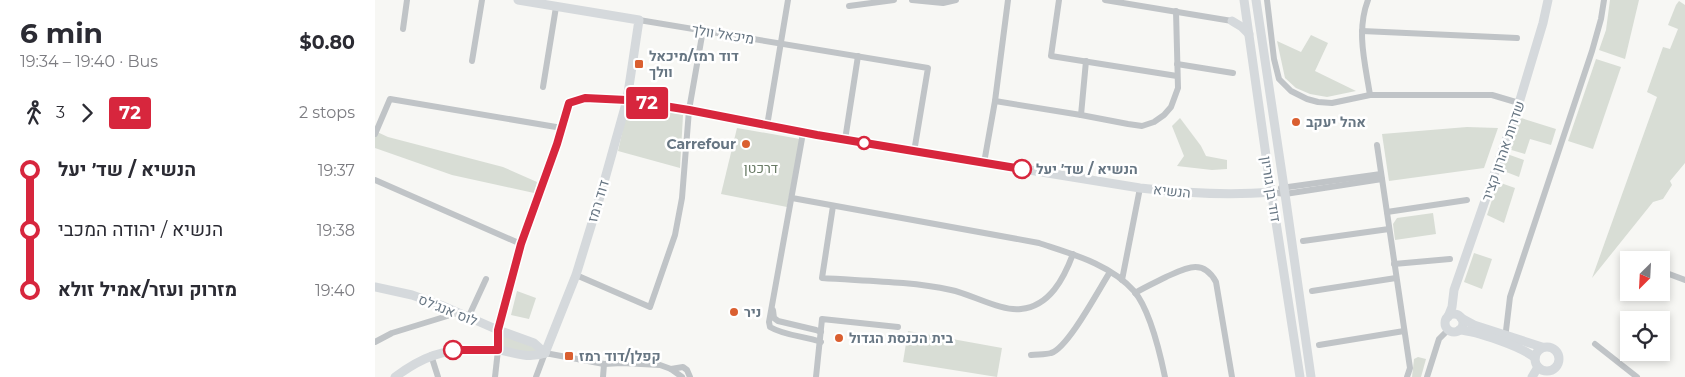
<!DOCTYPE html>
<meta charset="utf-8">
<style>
:root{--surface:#fff;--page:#f2f2f3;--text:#2b2b33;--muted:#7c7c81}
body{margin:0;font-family:Montserrat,Heebo,sans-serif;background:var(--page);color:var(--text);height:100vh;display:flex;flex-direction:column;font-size:19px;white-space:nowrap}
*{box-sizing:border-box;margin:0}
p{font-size:16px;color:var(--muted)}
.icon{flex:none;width:28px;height:28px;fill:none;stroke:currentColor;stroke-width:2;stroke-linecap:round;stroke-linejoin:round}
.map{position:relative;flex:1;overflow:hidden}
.panel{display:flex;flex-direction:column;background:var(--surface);width:375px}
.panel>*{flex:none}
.badge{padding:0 10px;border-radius:4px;font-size:18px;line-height:32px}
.needle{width:32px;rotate:204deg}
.controls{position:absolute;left:1245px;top:251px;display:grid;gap:10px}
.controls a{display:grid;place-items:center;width:50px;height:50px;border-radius:0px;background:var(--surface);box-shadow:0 2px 8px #0003;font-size:25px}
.map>.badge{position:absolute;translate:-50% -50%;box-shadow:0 0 0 2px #fff}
.legs{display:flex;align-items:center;gap:8px;height:55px;padding:0 20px;font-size:16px}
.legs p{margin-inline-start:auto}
.headline{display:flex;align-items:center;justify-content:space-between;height:85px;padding:0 20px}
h1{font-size:28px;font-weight:700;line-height:38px}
ul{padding:0 20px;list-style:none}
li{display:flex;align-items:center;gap:18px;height:60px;font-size:19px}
li i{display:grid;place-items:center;width:8px;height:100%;margin:0 6px;background:currentColor}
li i::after{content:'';width:12px;height:12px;margin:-6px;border:4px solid;border-radius:50%;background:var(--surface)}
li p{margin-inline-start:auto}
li:first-child i{background:linear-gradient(#0000 50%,currentColor 0)}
li:last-child i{background:linear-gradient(currentColor 50%,#0000 0)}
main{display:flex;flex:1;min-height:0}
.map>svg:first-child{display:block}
</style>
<main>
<section class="panel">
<div class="headline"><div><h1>6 min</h1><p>19:34 – 19:40 · Bus</p></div><b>$0.80</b></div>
<div class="legs"><svg class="icon" aria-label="walk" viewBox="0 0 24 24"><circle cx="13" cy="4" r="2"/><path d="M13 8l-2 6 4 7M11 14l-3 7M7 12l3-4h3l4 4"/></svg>3<svg class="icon" aria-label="forward" viewBox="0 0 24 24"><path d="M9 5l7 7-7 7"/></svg><b class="badge" style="background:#d7263d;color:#fff">72</b><p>2 stops</p></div>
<ul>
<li><i style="color:#d7263d"></i><b>הנשיא / שד׳ יעל</b><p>19:37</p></li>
<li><i style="color:#d7263d"></i><span>הנשיא / יהודה המכבי</span><p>19:38</p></li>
<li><i style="color:#d7263d"></i><b>מזרוק ועזר/אמיל זולא</b><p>19:40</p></li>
</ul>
</section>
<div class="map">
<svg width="1310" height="377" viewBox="0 0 1310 377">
<rect width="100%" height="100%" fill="#f7f7f4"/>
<g fill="#d8ddd5">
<polygon points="1235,0 1264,0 1250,59 1224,50 1231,30"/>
<polygon points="1304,1 1310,5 1310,163 1295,181 1297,185 1288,199 1278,202 1217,278 1282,97 1272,92 1288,47 1295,49 1303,29 1293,25 1301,5"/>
<polygon points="936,35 953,43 940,71 981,91 952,97 935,94 921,88 910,78 902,41 926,52"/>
<polygon points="1221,59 1246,67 1218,149 1193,141"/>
<polygon points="253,106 308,115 305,168 243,151"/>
<polygon points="1143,117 1181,129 1176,145 1155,139 1150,154 1133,149"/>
<polygon points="805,118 826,146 831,156 852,160 852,169 837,170 802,166 809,156 797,126"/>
<polygon points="1092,127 1123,128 1109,168 1014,181 1007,134"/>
<polygon points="362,128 425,139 412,207 346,194"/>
<polygon points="0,131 13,137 128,167 162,182 159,193 77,175 0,148"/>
<polygon points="1132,154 1149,160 1144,177 1126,170"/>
<polygon points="1123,182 1140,188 1129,223 1112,215"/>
<polygon points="1058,213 1061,234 1020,240 1018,224 1022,218"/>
<polygon points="1099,253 1117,259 1107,289 1089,282"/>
<polygon points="142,291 161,298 154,319 136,315"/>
<polygon points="123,330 170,353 123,350"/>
<polygon points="533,331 627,348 622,377 528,362"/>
<polygon points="1043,357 1051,359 1046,377 1037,377 1039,359"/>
</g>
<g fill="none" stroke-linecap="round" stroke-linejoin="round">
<g stroke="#c0c4c7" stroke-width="6">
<polyline points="537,0 568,3 581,0"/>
<polyline points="684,0 676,56 802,76"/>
<polyline points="730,0 857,21"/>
<polyline points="892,0 899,59 904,79 916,91 932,99 943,102 957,103 995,95 1117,95 1144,103"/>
<path d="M993,0C981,31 990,63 995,95"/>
<polyline points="474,6 519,0"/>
<polyline points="264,20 553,68 539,152"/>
<polyline points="28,29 32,0"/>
<polyline points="987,31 1142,38"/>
<polyline points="97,61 107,0"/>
<polyline points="802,64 858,73"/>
<polyline points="168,87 181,7"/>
<polyline points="620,101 706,115 753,124 767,126 779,122 789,115 796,107 803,88 801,11"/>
<polyline points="706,115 711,61"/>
<polyline points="392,126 413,0"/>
<path d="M428,133L394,322L395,327C410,336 430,336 446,342"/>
<polyline points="0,134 15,99 187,128"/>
<polyline points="470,140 483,56"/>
<polyline points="1002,145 1035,368 1032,377"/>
<polyline points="609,163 620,101 633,0"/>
<polyline points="0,180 146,244"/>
<polyline points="906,188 1006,174"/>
<polyline points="896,192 910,194 1007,179"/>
<path d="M417,198L664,243C697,254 735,264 759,291C775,310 785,353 790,377"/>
<path d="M458,206L447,278C489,281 534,281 576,290C596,294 627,312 646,309C675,306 689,278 698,254"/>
<polyline points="1012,212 1092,200"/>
<polyline points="928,241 1014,229"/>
<polyline points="1019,264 1075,259"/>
<polyline points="1286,271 1310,280"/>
<polyline points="201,275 275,307 300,235 307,198 314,110 328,30"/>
<polyline points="747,280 765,188"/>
<polyline points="937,291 1021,278"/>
<path d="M760,293C770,287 781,282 791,277C811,268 828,258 841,282L857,377"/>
<polyline points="398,310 399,318 403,321 441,330 446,332"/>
<polyline points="93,318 111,279"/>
<polyline points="123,330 146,244 187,128 194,103 210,98 252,100"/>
<polyline points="1130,339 1135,297 1217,51 1226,19 1229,0"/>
<polyline points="0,342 17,333 82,313"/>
<polyline points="1220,344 1262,377"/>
<polyline points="944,345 1029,331"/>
<polyline points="56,355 63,377"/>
<path d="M656,355C662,354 670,355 676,353C693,348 724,289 735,272"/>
<polyline points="296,369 308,367 312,370 315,377"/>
<polyline points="120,377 123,350"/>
<polyline points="161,377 170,353 229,364 247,363 285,365 296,369 307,377"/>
<polyline points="228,377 229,364"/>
<polyline points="441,377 447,319 523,327"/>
<polyline points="1052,377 1064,339 1073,330"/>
</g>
<g stroke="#d5d9dc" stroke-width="9">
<polyline points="143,0 264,20 252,100 224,200 201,275 170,353"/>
<polyline points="869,0 894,177 925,377"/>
<polyline points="881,0 910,194 936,377"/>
<polyline points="857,21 867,27 874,34"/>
<path d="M252,100L314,110L470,140L765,188C809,193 852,196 896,192"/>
<polyline points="0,287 37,295 68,306 123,330 159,343 170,353"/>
<circle cx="1079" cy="323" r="9"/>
<polyline points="1073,317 1077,307 1079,290 1144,103 1168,23 1173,0"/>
<polyline points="1086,318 1099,325 1167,347"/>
<path d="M1084,330C1101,331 1148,347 1160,358"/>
<circle cx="1172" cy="359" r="12"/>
<polyline points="123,350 123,330"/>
<path d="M20,377C47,357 68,349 102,349C109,349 117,349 125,350C140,353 154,359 170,353"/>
<polyline points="1157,377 1163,367"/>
</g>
</g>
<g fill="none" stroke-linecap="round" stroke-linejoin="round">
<g stroke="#fff" stroke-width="11">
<polyline id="line-1" points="78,350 123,350 123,330 146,244 182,144 194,103 210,98 252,100 314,110 442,135 647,169"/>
</g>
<use href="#line-1" stroke="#d7263d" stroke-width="8"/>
</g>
<g fill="#da5f30" stroke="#fff" stroke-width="2">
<rect x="259" y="59" width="10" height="10" rx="2.5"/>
<circle cx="921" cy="122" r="5"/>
<circle cx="371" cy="144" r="5"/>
<circle cx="359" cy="312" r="5"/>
<circle cx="464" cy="338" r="5"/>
<rect x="189" y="351" width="10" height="10" rx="2.5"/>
</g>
<g fill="#fff" stroke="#d7263d" stroke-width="2.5">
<circle cx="489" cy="143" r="6"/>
<circle cx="647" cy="169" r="9"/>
<circle cx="78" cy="350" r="9"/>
</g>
<g text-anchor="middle" stroke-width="5" stroke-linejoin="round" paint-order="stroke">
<g font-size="14" fill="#677683" stroke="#fff">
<text transform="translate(348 34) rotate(9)" y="5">מיכאל וולך</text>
<text transform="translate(1128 151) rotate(-71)" y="5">שדרות אהרון קציר</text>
<text transform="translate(896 189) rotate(81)" y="5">דוד בן גוריון</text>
<text transform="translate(797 191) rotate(6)" y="5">הנשיא</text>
<text transform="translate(223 201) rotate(-73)" y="5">דוד רמז</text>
<text transform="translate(73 310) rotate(22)" y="5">לוס אנג'לס</text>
</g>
<g font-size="14" font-weight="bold" fill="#677683" stroke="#fff" text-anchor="start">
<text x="274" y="61">דוד רמז/מיכאל<tspan x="274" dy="16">וולך</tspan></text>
<text x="931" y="127">אהל יעקב</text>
<text x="361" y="149" text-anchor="end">Carrefour</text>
<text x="369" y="317">ניר</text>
<text x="474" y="343">בית הכנסת הגדול</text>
<text x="204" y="361">קפלן/דוד רמז</text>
</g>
<g font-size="14" fill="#697b66" stroke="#fff">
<text x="386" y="173">דרכטן</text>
</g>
<g font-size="14" font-weight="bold" fill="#677683" stroke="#fff" text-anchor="start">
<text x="661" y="174">הנשיא / שד׳ יעל</text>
</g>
</g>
</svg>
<div class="controls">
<a><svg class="needle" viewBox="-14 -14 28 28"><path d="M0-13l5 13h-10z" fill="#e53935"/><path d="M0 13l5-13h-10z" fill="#7c7c81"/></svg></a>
<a><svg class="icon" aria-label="locate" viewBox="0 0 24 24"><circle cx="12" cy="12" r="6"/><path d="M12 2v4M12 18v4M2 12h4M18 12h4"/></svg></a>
</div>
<b class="badge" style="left:272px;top:103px;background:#d7263d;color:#fff">72</b>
</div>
</main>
